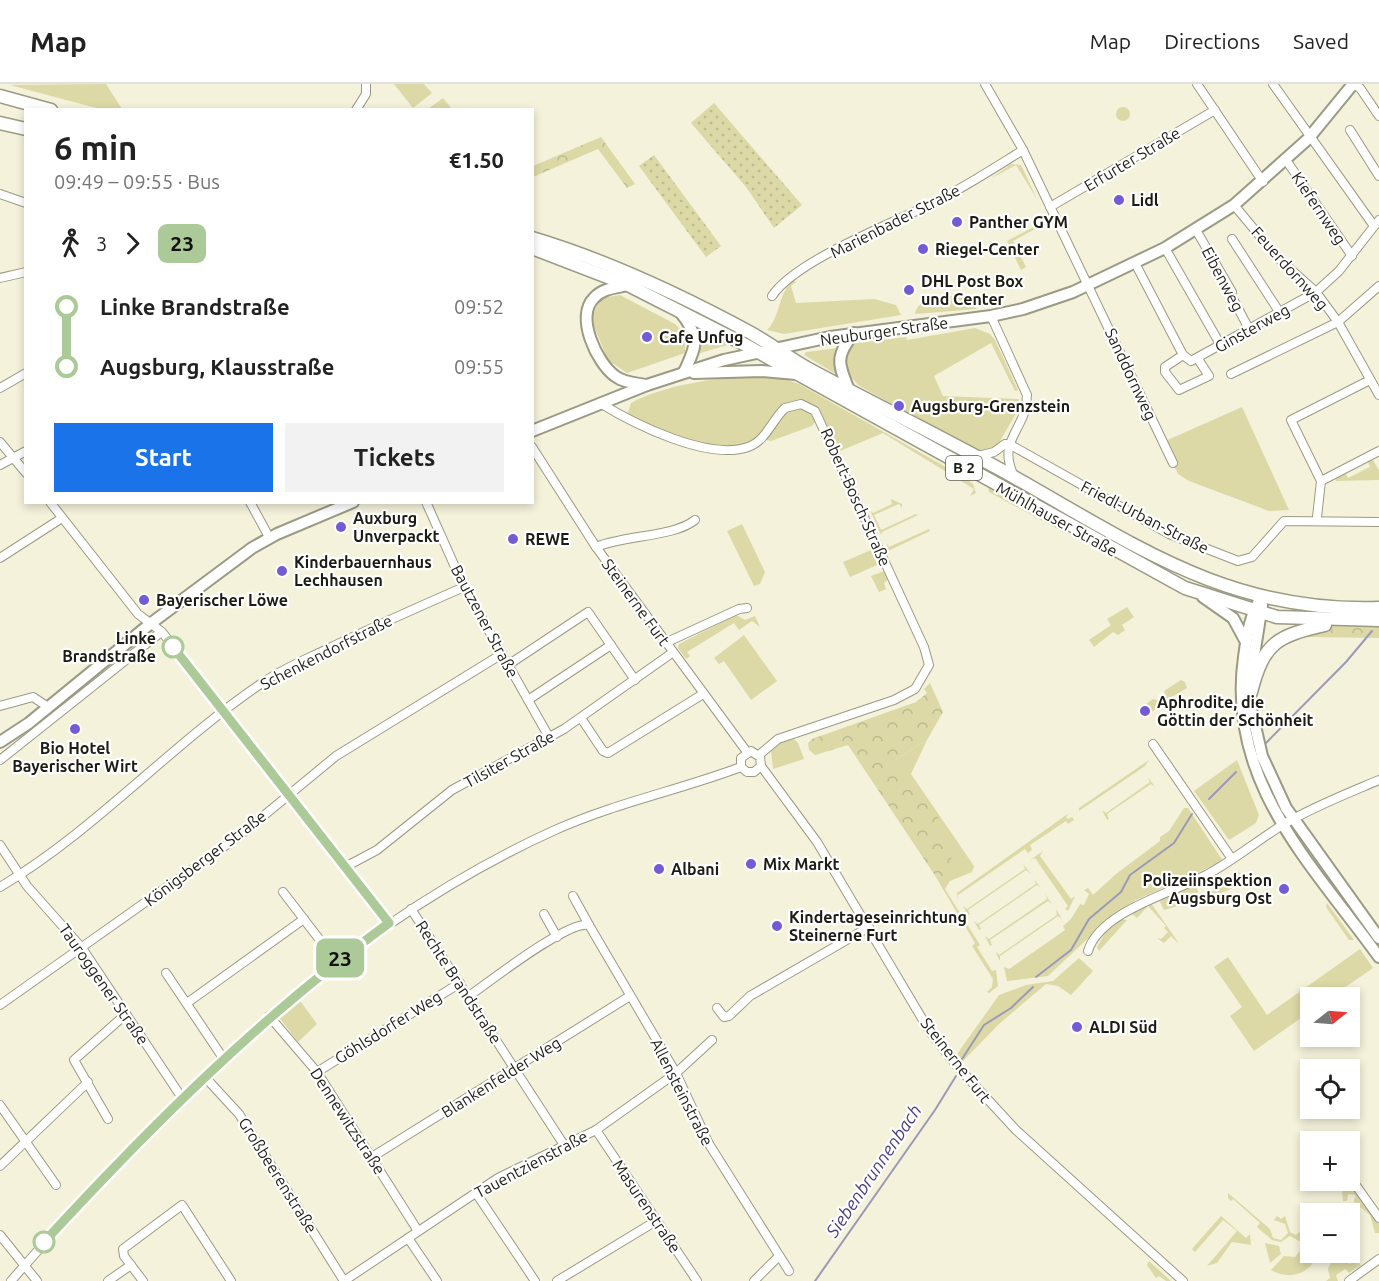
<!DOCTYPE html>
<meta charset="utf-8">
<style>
:root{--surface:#fff;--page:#f2f2f2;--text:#222;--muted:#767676;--line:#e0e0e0;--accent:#1a73e8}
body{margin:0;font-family:Ubuntu,sans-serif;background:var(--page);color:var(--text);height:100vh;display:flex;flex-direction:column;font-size:22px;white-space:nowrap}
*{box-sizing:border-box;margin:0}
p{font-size:20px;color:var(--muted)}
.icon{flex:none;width:33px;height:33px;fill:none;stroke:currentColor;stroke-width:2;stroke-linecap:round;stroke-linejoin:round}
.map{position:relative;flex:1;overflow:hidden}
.details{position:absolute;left:24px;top:24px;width:510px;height:396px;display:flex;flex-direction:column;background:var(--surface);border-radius:0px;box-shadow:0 3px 9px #0003}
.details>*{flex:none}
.badge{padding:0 12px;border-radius:9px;font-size:21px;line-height:39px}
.needle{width:39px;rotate:73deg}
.buttons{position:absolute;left:1300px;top:903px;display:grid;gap:12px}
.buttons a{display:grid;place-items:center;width:60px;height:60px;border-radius:0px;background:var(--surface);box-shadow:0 3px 9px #0003;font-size:30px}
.map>.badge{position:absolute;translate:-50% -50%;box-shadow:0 0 0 3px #fff}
.legs{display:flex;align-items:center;gap:9px;height:66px;padding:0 30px;font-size:20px}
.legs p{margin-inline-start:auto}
.summary{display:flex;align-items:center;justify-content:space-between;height:102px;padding:0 30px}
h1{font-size:33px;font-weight:700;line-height:45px}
.action{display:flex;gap:12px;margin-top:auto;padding:12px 30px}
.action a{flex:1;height:69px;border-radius:0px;background:var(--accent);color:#fff;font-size:24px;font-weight:700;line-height:69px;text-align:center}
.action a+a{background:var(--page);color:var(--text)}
ul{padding:0 30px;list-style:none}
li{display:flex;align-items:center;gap:21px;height:60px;font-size:22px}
li i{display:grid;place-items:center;width:9px;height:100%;margin:0 8px;background:currentColor}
li i::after{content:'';width:15px;height:15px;margin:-8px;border:4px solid;border-radius:50%;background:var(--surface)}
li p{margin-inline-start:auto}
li:first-child i{background:linear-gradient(#0000 50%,currentColor 0)}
li:last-child i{background:linear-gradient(currentColor 50%,#0000 0)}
header{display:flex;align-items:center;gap:36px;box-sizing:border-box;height:84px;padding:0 30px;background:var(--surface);border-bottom:2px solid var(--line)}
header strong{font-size:28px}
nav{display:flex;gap:33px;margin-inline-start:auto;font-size:21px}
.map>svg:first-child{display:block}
</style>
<header>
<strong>Map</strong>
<nav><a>Map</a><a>Directions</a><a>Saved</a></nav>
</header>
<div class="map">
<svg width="1379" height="1197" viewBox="0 0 1379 1197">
<defs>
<pattern id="forest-crowns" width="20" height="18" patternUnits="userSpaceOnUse" patternTransform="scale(1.5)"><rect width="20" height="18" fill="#dcd9a7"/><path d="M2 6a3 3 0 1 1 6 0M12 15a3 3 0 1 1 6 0" fill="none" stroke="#bcba8f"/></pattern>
<pattern id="garden-dots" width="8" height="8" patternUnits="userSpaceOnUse" patternTransform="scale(1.5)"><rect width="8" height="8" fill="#dcd9a7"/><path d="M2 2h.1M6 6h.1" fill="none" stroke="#bcba8f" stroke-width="1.8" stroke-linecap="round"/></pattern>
</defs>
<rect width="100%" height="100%" fill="#f4f2db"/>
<g fill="#dcd9a7">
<polygon points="106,0 122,25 100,25 10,1"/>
<polygon points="394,0 424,0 432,9 413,24"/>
<polygon points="443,14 452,25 428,25"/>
<circle cx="1123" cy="30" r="7"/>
<polygon points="1011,80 1021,81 1037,115 1016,81 990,95"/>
<polygon points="1047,136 1056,154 1048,138 1013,157 1026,183 1021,186 1007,157"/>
<path d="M794,196L796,198L791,202L796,219L874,215L896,221L901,231L784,250L767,246C781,233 778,207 794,196Z"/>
<polygon points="620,211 675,240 685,250 685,269 627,289 608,276 591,235 601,214"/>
<path d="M948,212L967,213L977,225L915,230C918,215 935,214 948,212Z"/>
<polygon points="700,244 731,260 697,270 700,258 697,246"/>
<polygon points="975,244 990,250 995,256 1018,306 1015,307 991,259 934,292 943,312 1019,315 1018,326 996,364 983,367 966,362 858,301 844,285 846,265 851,260 906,253 907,256"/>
<polygon points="839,264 839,289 836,290 804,271 806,268"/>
<path d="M753,291L782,294L799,300L967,395L973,400L976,409L970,412L974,405L883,349L840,367L820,332L812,342L771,357L759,354C748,361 737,363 724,363C706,363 636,343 628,328L631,319C666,300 714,295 753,291Z"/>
<polygon points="1242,323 1289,426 1269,427 1189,397 1178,390 1163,358"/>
<polygon points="1371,373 1379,386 1379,396 1336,397 1335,394 1345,389 1348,394 1370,383 1367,375"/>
<polygon points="988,402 1064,443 1065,449 989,408"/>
<polygon points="891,415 902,420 902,424 899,420 874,431 881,446 916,430 918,431 882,448 881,451 870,426 873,429 892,420"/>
<polygon points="742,440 765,488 760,500 754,502 727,447"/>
<polygon points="929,445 930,447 888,467 887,459 889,463"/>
<polygon points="871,466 877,481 850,493 843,478"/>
<polygon points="884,487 888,496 884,499 886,505 879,508 871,492"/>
<polygon points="1127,523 1134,533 1122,541 1125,546 1118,551 1113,548 1094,563 1089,556 1111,541 1107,535"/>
<polygon points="736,531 745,536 755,532 760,543 752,537 739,546 734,539 687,568 690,572 686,575 678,564 679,560"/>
<polygon points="744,551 777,597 751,616 724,577 719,580 714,574"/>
<polygon points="1181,596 1185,598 1187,604 1167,616 1164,607"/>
<polygon points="1153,615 1157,616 1159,623 1142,634 1138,626"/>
<polygon points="793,654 798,659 804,675 773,685 771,667 780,659"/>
<polygon points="927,656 911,690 974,782 972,788 950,797 945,805 980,861 977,863 992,887 996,886 998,902 989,909 987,908 992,903 993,895 972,862 975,859 934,790 940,793 896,675"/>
<polygon points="1149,676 1145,682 1079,727 1079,724"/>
<polygon points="1237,676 1259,731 1256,739 1229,756 1194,707"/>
<polygon points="1148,693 1155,703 1151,700 1107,730 1109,735 1107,736 1102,726 1106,729 1150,698"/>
<polygon points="1184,724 1188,724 1223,777 1136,816 1100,843 1048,892 1007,897 1004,883 1009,885 1065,846 1063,842 1071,835 1080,820 1084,821 1089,810 1084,806 1088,804 1093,811 1116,790 1160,757 1160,753 1169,747"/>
<polygon points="1069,729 1066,733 1068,735 1072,733 1074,736 1068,740 1066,737 1030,761 1032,766 1028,769 1025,765 958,811 958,817 957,809"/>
<polygon points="1043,767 1040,772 1071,815 1075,812 1068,827 1065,825 1068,822 1035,774 1030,776"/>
<polygon points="1023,780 1031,790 1026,786 968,826 970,830 968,831 963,822 967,825 1025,785"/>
<path d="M1238,787L1243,793C1236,807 1221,807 1208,815L1211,820L1202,806L1205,810L1239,795Z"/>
<polygon points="1034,795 1041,804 1037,801 979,841 981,845 979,846 974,837 978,840 1036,800"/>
<polygon points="1195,800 1201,815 1164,826 1158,814"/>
<polygon points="1045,810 1052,820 1048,817 990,856 992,861 990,862 985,852 989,855 1047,815"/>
<polygon points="1151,819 1178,858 1178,859 1171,852 1164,859 1157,854 1161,855 1168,848 1164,844 1166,842 1148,822 1137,834 1131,829"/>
<polygon points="1327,819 1354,856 1349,856 1326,823"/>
<polygon points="1056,825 1062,835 1058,832 1000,872 1000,877 995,867 999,871 1057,831"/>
<polygon points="1121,836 1127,836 1099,867 1097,863 1105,849"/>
<polygon points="1360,865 1373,884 1331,913 1311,914 1311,927 1254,967 1230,932 1242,923 1214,883 1228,873 1267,931"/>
<polygon points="1079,874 1093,887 1071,911 1058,902 1046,900 999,940 963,977 957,970 999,911 1026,901 1053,897"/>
<polygon points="298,914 317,940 298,958 278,932"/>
<polygon points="1349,1098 1379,1140 1379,1149 1375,1149 1370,1131 1354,1118 1355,1111 1348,1110 1347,1117 1343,1117 1342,1105"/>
<polygon points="1228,1109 1270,1145 1273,1154 1281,1156 1288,1149 1285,1140 1274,1136 1277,1132 1281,1135 1285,1132 1290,1148 1296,1151 1305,1143 1311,1150 1299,1157 1290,1152 1281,1158 1272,1156 1257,1143 1260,1139 1233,1115 1231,1117 1228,1114"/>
<polygon points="1221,1132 1246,1154 1250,1150 1251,1161 1232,1158 1217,1179 1207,1182 1237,1147 1223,1136 1195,1168 1192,1165"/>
<path d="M1311,1156V1168L1318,1169C1311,1190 1290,1197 1271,1186L1284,1172L1295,1173L1300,1167V1160Z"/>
<polygon points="1265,1159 1279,1162 1281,1170 1270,1179"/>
<path d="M1343,1175L1350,1180L1357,1175L1361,1181L1349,1189L1345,1185L1336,1191L1338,1197H1326L1330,1194L1328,1185C1330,1178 1335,1174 1343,1175Z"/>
<polygon points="1149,1177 1171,1197 1166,1197 1159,1192 1156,1194 1147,1181"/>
</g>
<g fill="url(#forest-crowns)">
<polygon points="601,53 635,100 627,104 598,65 533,93 533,82"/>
<polygon points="1379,536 1379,554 1307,553 1305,549 1309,545 1344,537"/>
<path d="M930,599L943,628L927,656L896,675C917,706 962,749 949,789L940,793L934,790L848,661L815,671L809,666L808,659L812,655L916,618L927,609L924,605Z"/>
</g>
<g fill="url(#garden-dots)">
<polygon points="714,19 802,121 774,144 746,103 691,39"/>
<polygon points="654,71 721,162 706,173 639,82"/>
</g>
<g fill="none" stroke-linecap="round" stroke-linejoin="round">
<g stroke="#9c99b8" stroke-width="2">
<polyline points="1265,660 1346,578 1372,547"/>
<polyline points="1209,715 1236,688"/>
<polyline points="1036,893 1071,866 1089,835 1121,808 1130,791 1174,759 1192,730"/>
<polyline points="962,975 984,941 1011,924 1033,903"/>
<polyline points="815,1197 935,1026 956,992"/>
</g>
<g stroke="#9b9a84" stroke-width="10">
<g id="street">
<polyline points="985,0 1023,66 1173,379"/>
<polyline points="1197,0 1263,98"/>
<polyline points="1273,0 1374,142"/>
<polyline points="1353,0 1360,4 1379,32"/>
<polyline points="356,26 366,10 366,0"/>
<polyline points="1350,46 1379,92"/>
<polyline points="1286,76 1352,172"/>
<polyline points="0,110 26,119"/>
<polyline points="1234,121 1278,174 1316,208 1338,238 1379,311"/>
<polyline points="1050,123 1215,26"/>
<polyline points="1196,146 1232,208 1231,211 1249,245"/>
<polyline points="1232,155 1280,229"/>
<polyline points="1165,164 1220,260"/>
<polyline points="1135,179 1183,271 1191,277 1316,208 1339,187 1379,136"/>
<polyline points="0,194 26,188"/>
<path d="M772,212C796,176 894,139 935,118C965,103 994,84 1023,66"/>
<path d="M991,232L1027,311C1027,346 996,355 1014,392"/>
<polyline points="1183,271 1165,283 1165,288 1179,306 1209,292 1198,275"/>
<polyline points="1231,290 1338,238 1379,202"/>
<polyline points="0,304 26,289"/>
<path d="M600,319C634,340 708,377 748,363C766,357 772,336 785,324L801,320L815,327L924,563L929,581L915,605L894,616L778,655L759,671"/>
<polyline points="0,358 26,389"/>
<polyline points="532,363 596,463 747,668"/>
<polyline points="978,372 994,368 1005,360 1009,360 1169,450 1238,477 1252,473 1284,437 1379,438"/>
<polyline points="0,381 26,367"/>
<polyline points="1321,397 1379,367"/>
<polyline points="50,418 138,530 162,548 389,839"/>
<polyline points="250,418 269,453"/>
<polyline points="426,418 464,503 549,653"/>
<polyline points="1317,433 1321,397 1291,336 1370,296"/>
<path d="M596,463C625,451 674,453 695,436"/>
<polyline points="0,474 62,434"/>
<polyline points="665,559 739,525 747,524"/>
<polyline points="508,581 588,528 635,596"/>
<polyline points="528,616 611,561"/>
<polyline points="0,622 33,613 48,623"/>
<polyline points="581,634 603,667 608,669 703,610"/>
<polyline points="1153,660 1232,775"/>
<polyline points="0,676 161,548"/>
<polyline points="761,682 754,688 747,688 741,683 741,674 751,667 760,673 761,682 817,758 930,948 956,981 1016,1046 1183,1197"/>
<polyline points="0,761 27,802 82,864 182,1014"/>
<polyline points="347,782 377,766 452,706 564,645 672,569"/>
<path d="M0,803C96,746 170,661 262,599C281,586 302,577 323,567C369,545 416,524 464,503"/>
<polyline points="283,808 336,877"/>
<polyline points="573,812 589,841"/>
<polyline points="411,825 564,1061"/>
<polyline points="544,830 557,853"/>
<path d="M1088,867C1100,827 1175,808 1208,790C1234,776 1258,756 1284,740C1315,722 1346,710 1379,696"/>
<polyline points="166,889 223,974"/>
<path d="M469,912C489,898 568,836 589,841L676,989L709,1060L789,1187"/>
<polyline points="187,919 304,835"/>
<polyline points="0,921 239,752 336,672 502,570"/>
<polyline points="717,924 724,933 729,932 750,912 869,843"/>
<polyline points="269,932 317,988 418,1147"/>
<polyline points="317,988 460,899"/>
<polyline points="204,992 239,1030 344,1197"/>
<polyline points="0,1021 56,1101"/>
<polyline points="108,1035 74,976 126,930"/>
<polyline points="596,1046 697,1197"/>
<polyline points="372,1073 630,912"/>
<polyline points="0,1082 88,998"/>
<polyline points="1350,1093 1379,1134"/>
<polyline points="476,1109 535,1197"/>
<polyline points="0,1151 37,1197"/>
<polyline points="408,1154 437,1197"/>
<path d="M11,1197C167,1019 336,845 555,746C615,719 680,706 741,683"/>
<polyline points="108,1197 131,1181"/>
<polyline points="143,1197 124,1172 123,1165 182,1121 231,1197"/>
<polyline points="344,1197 498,1094 596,1046 676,989 712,956"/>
<polyline points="557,1197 656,1137"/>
<polyline points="754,1197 778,1173"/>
<polyline points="1349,1197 1379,1175"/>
</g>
</g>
<g stroke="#9b9a84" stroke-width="14">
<g id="secondary">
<path d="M628,201C616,204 603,204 594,214C575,233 597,279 615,292C624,299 636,299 646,301"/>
<path d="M681,229C700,253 697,261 684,288"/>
<polyline points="694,289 761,287 796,290"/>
<path d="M849,306C838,280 835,272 854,249"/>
<polyline points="532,347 647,301 724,276 830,253 991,232 1023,225 1073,208 1165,164 1234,121 1308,55 1353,0"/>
<path d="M1262,512C1250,531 1247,551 1244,573C1226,698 1312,780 1379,873"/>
<polyline points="1203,513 1233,534 1246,558"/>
<polyline points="1262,521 1251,590 1250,620 1262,672 1286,724 1379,854"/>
<polyline points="0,658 29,639 150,540 252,464 277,450 353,418"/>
</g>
</g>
<g stroke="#9b9a84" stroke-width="15">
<g id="primary">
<polyline points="0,12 51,26"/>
<polyline points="0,39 26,45"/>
<path d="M532,154C609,177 681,211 751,249C770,260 788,273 807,284C876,321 946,355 1014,393C1138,463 1230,529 1379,524"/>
<polyline points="532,164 628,201 740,258 1185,504 1277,533 1379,536"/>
<path d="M1251,608C1264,558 1277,552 1325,541"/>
</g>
</g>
<use href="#street" stroke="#fff" stroke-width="8"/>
<use href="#secondary" stroke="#fff" stroke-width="10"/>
<use href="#primary" stroke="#fff" stroke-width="12"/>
</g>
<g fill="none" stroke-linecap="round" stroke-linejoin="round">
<g stroke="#fff" stroke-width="14">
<path id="line-1" d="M44,1158C151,1042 261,932 389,839L173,563"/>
</g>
<use href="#line-1" stroke="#abca97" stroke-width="9"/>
</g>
<g fill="#735bd5" stroke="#fff" stroke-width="2">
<circle cx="1119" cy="116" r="6"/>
<circle cx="957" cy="138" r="6"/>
<circle cx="923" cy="165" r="6"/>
<circle cx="909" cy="206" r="6"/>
<circle cx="647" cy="253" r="6"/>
<circle cx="899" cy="322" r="6"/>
<circle cx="341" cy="443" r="6"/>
<circle cx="513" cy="455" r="6"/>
<circle cx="282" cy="487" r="6"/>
<circle cx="144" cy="516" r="6"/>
<circle cx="1145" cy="627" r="6"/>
<circle cx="75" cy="645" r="6"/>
<circle cx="751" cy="780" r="6"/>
<circle cx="659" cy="785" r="6"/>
<circle cx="1284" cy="805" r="6"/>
<circle cx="777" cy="842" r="6"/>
<circle cx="1077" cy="943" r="6"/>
</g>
<g fill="#fff" stroke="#abca97" stroke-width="3">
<circle cx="173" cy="563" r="10"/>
<circle cx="44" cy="1158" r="10"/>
</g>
<g text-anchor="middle" stroke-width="4.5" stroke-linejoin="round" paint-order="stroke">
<rect fill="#fff" stroke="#61605a" stroke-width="1.5" x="946" y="372" width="36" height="24" rx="4.5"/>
<g font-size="15" font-weight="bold" fill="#1d1c14">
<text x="964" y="389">B 2</text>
</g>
<g font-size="16" fill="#1d1c14" stroke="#fff">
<text transform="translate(1132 75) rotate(-31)" y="6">Erfurter Straße</text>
<text transform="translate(1319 124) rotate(56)" y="6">Kiefernweg</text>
<text transform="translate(895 137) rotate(-27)" y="6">Marienbader Straße</text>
<text transform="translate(1290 184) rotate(48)" y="6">Feuerdornweg</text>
<text transform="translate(1223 195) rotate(62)" y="6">Eibenweg</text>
<text transform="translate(1252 244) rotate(-29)" y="6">Ginsterweg</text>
<text transform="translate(884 247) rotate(-8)" y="6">Neuburger Straße</text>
<text transform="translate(1131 290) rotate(65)" y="6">Sanddornweg</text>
<text transform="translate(856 413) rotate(66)" y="6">Robert-Bosch-Straße</text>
<text transform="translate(1145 433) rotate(27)" y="6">Friedl-Urban-Straße</text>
<text transform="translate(1057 435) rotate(29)" y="6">Mühlhauser Straße</text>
<text transform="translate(636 518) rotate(54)" y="6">Steinerne Furt</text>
<text transform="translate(485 537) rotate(62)" y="6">Bautzener Straße</text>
<text transform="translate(326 568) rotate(-27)" y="6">Schenkendorfstraße</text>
<text transform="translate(509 675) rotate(-29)" y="6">Tilsiter Straße</text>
<text transform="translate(205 774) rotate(-37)" y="6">Königsberger Straße</text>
<text transform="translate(459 898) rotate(57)" y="6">Rechte Brandstraße</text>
<text transform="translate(104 900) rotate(55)" y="6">Tauroggener Straße</text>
<text transform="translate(388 943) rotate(-32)" y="6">Göhlsdorfer Weg</text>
<text transform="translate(956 976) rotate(52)" y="6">Steinerne Furt</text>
<text transform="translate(501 993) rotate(-32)" y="6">Blankenfelder Weg</text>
<text transform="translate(682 1008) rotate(63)" y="6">Allensteinstraße</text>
<text transform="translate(348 1037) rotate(57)" y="6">Dennewitzstraße</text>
<text transform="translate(531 1080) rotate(-28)" y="6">Tauentzienstraße</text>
<text transform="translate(278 1091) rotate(58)" y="6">Großbeerenstraße</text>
<text transform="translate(647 1122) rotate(56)" y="6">Masurenstraße</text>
</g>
<g font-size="16" font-weight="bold" fill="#1d1c14" stroke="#fff" text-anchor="start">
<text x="1131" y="122">Lidl</text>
<text x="969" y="144">Panther GYM</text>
<text x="935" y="171">Riegel-Center</text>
<text x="921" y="203">DHL Post Box<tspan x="921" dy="18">und Center</tspan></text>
<text x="659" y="259">Cafe Unfug</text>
<text x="911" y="328">Augsburg-Grenzstein</text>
<text x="353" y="440">Auxburg<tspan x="353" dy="18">Unverpackt</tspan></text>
<text x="525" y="461">REWE</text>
<text x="294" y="484">Kinderbauernhaus<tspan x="294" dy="18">Lechhausen</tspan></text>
<text x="156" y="522">Bayerischer Löwe</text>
<text x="1157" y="624">Aphrodite, die<tspan x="1157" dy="18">Göttin der Schönheit</tspan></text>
<text x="75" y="670" text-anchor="middle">Bio Hotel<tspan x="75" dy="18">Bayerischer Wirt</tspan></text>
<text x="763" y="786">Mix Markt</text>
<text x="671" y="791">Albani</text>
<text x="1272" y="802" text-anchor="end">Polizeiinspektion<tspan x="1272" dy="18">Augsburg Ost</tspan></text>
<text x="789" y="839">Kindertageseinrichtung<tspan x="789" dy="18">Steinerne Furt</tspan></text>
<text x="1089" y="949">ALDI Süd</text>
</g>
<g font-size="16" font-weight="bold" fill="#1d1c14" stroke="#fff" text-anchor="end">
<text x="156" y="560">Linke<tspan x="156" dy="18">Brandstraße</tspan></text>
</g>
<g font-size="18" font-style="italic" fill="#483d82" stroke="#fff">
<text transform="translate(874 1087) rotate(-56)" y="6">Siebenbrunnenbach</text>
</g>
</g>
</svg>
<div class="buttons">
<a><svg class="needle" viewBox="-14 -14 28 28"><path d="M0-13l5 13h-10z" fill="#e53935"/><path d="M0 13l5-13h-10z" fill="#767676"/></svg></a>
<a><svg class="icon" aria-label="locate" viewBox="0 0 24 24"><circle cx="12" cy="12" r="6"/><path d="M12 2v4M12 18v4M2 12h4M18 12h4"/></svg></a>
<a>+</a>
<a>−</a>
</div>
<b class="badge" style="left:340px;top:874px;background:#abca97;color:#111">23</b>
<section class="details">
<div class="summary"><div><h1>6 min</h1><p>09:49 – 09:55 · Bus</p></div><b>€1.50</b></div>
<div class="legs"><svg class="icon" aria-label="walk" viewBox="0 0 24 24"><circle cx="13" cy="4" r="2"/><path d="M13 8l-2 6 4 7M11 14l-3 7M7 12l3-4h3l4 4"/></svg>3<svg class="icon" aria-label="forward" viewBox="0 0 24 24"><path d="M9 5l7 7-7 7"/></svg><b class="badge" style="background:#abca97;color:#111">23</b></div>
<ul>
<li><i style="color:#abca97"></i><b>Linke Brandstraße</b><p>09:52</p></li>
<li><i style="color:#abca97"></i><b>Augsburg, Klausstraße</b><p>09:55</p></li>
</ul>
<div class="action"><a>Start</a><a>Tickets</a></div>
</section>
</div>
